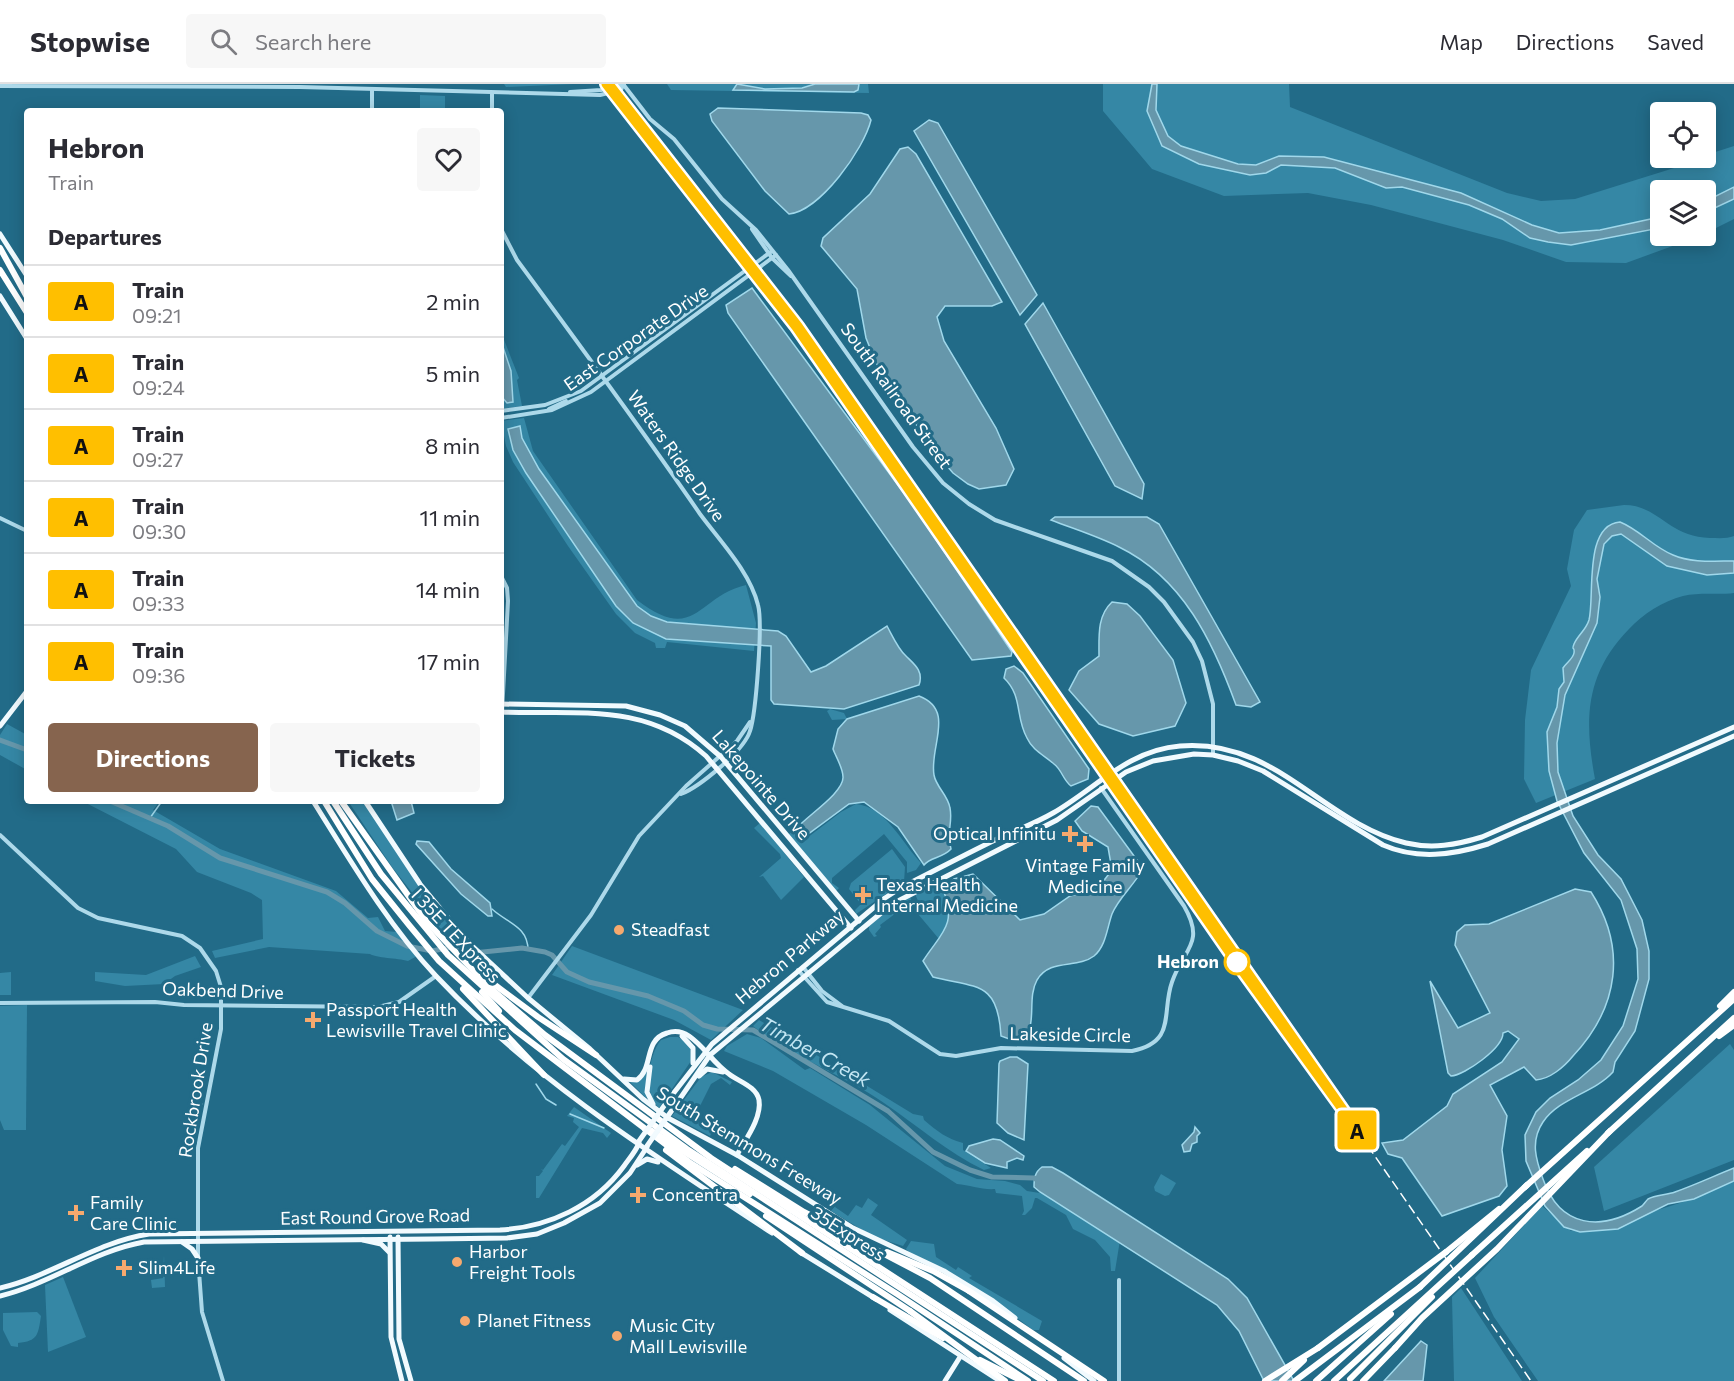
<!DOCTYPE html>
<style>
:root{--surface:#fff;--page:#f7f7f7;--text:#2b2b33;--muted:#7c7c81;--line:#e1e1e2;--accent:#86644e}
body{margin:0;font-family:Commissioner,sans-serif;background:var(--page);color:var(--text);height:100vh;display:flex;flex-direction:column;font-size:22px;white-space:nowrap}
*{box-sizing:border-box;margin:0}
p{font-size:20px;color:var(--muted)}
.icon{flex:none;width:33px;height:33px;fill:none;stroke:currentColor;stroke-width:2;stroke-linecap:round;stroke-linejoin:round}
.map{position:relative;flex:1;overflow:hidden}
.details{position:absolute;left:24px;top:24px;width:480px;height:696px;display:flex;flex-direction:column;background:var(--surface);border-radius:6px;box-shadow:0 3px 15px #0003}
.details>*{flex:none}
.badge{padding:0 12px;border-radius:4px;font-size:21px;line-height:39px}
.tools{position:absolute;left:1650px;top:18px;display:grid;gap:12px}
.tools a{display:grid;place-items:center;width:66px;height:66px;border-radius:6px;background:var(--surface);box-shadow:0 3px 15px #0003;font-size:30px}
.map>.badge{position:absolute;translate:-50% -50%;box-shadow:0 0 0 3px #fff}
h2{padding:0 24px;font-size:22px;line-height:54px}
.round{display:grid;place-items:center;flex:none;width:63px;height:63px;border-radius:6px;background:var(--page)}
.summary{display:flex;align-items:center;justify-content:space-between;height:102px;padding:0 24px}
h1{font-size:28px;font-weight:700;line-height:45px}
.cta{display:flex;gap:12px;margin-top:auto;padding:12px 24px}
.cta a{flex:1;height:69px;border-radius:6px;background:var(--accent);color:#fff;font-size:24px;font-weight:700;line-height:69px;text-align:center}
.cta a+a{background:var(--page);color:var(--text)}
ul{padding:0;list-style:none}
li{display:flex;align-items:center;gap:18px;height:72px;padding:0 24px;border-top:2px solid var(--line)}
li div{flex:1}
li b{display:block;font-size:22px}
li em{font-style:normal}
li .badge{min-width:66px;font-weight:700;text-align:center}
header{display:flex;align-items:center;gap:36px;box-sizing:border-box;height:84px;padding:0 30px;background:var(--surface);border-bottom:2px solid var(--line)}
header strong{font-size:28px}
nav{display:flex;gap:33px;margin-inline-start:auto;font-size:21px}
.search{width:420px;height:54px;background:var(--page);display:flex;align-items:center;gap:15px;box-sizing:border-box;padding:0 21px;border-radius:6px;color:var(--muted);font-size:22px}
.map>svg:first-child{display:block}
</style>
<header>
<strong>Stopwise</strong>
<div class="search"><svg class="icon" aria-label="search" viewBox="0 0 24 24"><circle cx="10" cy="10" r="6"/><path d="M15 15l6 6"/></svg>Search here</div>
<nav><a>Map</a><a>Directions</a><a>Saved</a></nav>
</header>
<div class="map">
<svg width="1734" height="1297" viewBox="0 0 1734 1297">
<rect width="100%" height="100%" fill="#226b88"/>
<g fill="#3587a5">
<polygon points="504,0 574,0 506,3"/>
<polygon points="667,0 868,0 869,9 671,6"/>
<polygon points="1103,0 1289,0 1290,23 1507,109 1541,117 1575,115 1706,74 1706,71 1734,62 1734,135 1706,149 1706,106 1660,106 1660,152 1700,152 1626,179 1566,178 1503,156 1371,121 1308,109 1224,112 1152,85 1103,27"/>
<polygon points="420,11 445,12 445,27 420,27"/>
<polygon points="501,248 519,294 517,296 522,322 501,325"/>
<path d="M524,334L533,367L637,516C696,561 697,512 746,501L756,539L754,567L667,558L665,564H656L655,559L635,549L616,530L568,462L513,378L506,362L501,337Z"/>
<path d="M1624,421C1659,421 1668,453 1710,454C1718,454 1727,455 1734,452V509C1718,511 1699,508 1683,512C1663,517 1643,530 1629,545C1585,590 1584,636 1595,695L1536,719L1524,695L1525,636L1531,586L1571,502L1567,485L1574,446L1587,426Z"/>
<polygon points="830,625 844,629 847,635 832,636 827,627"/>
<polygon points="7,640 27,651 27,686 0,671 0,651"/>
<path d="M82,717H160L153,726L220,765L336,807L368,834L378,833L385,847L397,848L417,872L408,877C397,874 376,874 370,870L269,863L215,874L212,867L263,855L262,816L251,809L197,788L176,765Z"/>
<polygon points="348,717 362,717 452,845 446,847 440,844 392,783"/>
<path d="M856,720C886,723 902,759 921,779L916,786L907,789V778L884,750L832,794V799L839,804L836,807L788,751L794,745L803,757L841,728Z"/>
<polygon points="760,739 804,793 781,816 763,792 759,793 781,774 780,770 754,744"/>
<polygon points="892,765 905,783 904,798 856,830 855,826 861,820 849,805 851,799"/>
<path d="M938,798C949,818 955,835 939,855L913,824L919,819L915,810Z"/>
<polygon points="910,813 913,820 911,818 880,841 881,843 875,850 877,852 874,853 869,846 869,842 902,816"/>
<polygon points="572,862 743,926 711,956 674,936 552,891"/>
<polygon points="195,872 201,883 175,892 164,900 125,902 95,897 95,888 146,891"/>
<polygon points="11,888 11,911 0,911 0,889"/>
<polygon points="27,921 26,1046 4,1046 0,1036 0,922"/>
<path d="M759,936L913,1030L923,1032L924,1036C937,1047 947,1055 963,1059V1066L991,1084L984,1086C947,1068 918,1042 884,1019C842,990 793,974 753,942Z"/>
<path d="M747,950L761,954L805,986L810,984L870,1021L945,1082L977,1095L1005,1097L1020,1101L1027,1107L1046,1110L1120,1156L1115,1187H1111L1110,1173L1095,1156L1073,1145L1066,1131L1037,1114H1035L1032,1124L1025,1131H1022L1024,1127L1022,1112L996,1109L995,1105C982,1106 970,1101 957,1100L866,1041L773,987L724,967L727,962Z"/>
<path d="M670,953H678L690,960L691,977L659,1024C643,1011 648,971 661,956Z"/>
<polygon points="1730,960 1734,966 1734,1076 1604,1127 1594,1083"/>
<polygon points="648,981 647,1013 646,1014 630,998 635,998"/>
<polygon points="712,988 732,998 730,1001 721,994 711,1000 696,1030 699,1038 711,1045 714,1044 710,1052 672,1032 701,993"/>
<polygon points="574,1023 611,1049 607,1054 603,1049 582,1044 539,1114 536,1114 536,1092 539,1092 543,1087 541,1085 543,1086 562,1060 565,1062 579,1043 573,1038 574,1034 567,1032"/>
<polygon points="1161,1090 1176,1099 1169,1111 1165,1112 1155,1107 1154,1103"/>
<path d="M1734,1097V1297H1538L1494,1233L1475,1194L1542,1122L1571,1147C1627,1134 1682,1123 1734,1097Z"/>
<polygon points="868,1114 878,1121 871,1131 907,1156 903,1162 874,1153 831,1127 836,1121 835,1123 848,1132 856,1121 862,1124"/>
<polygon points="911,1157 934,1160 936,1173 956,1186 958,1183 972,1192 969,1194 1042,1237 1039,1246 1033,1246 1013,1231 909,1168 906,1165"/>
<polygon points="164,1171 165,1203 152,1204 151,1196 163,1194"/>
<polygon points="63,1193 86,1253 48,1268 45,1201"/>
<polygon points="1461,1204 1522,1297 1454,1297 1452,1213"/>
<path d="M37,1228L41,1232C38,1251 38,1257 18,1259V1263L11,1262L3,1246V1229Z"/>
</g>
<g fill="#6697ab" stroke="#a0d8eb" stroke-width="1.5">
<polygon points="737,0 765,5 802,4 815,0 859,0 858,6 854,8 733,6"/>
<polygon points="1152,0 1157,0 1156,26 1168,52 1181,62 1238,80 1256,81 1279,72 1324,73 1461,109 1532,141 1559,149 1600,146 1660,133 1660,144 1571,161 1548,158 1530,154 1502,135 1469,121 1402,103 1386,104 1335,84 1281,81 1266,89 1250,91 1199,80 1162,62 1147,27"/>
<path d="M718,24L861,29L868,31L871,36C864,65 820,127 789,130L765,107L712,37L710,30Z"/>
<polygon points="929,36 938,39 1037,211 1020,231 914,47"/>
<polygon points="908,63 916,70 1002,218 992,222 945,222 937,233 944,257 996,344 1014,385 1006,401 979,405 968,400 953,389 930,362 876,279 866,254 857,205 821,162 823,154 870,110 900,65"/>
<polygon points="1734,103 1734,115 1706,128 1706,117"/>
<polygon points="752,204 912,420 1012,568 1011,572 972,576 728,229 726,221"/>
<polygon points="1043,219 1144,400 1142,415 1115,402 1025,240"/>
<polygon points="501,257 511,287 513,318 507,319 501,312"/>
<path d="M520,342L522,354L539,385L637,522L651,532L667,538L778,547L786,552L811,588L826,582L887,542C892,551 898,565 906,572C914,580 924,587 919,601L844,625L774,620L771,616V562L666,555L633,539L616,522L526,389L513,366L508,345Z"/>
<path d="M1055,433H1147L1159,440L1260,618L1251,623L1236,621C1213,558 1183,494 1119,463C1097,452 1074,445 1051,436Z"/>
<path d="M1620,438C1640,446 1653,463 1673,471C1691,479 1714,477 1734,477V489L1707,491L1667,482L1621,450L1612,452L1604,460L1597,495L1600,513L1597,539L1565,611L1557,659L1558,688L1573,732L1598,771L1621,795L1642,836L1649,867V895L1635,947L1615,978L1613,988C1594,1009 1559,1014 1543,1038C1530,1057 1536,1076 1543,1095C1560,1144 1601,1148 1642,1122C1644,1120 1646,1117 1648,1115C1655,1111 1667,1111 1675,1108C1695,1101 1714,1092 1734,1084V1097L1694,1115L1668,1120L1618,1145L1580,1148L1564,1143L1545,1122L1526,1077L1525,1051L1536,1028L1550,1014L1578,996L1601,976L1623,942L1638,895L1637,865L1621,816L1584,769L1557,717L1549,687L1547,648L1557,623L1559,605L1564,598L1563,584C1566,579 1573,575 1574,569C1575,561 1571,568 1574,560C1578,551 1586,546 1589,536C1595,513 1583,441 1620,438Z"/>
<path d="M1112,518L1127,520L1140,532L1173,576L1186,619L1175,642L1133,652L1099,640L1069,606L1079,587L1099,572C1099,552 1097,532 1112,518Z"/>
<path d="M1014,582L1023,589L1089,685L1088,695L1071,702C1063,696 1062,686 1054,680C1044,671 1033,667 1027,654C1015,633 1023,612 1004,594L1006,585Z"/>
<path d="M919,612C956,626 929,663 934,691C936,703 948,711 950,724C953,739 946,748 951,765C943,774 930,773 924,781L898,743L864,718L849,720L800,756L795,746C805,733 844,709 843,693C843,684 836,673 833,665L838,645L847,635Z"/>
<polygon points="391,717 411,717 414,729 397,736"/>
<path d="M1091,722L1098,723L1140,780L1141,788C1133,802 1118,815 1112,830C1107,844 1106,862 1094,872C1077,885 1050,874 1037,896C1027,914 1037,937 1025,954L1012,956L1001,952C998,897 977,904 933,893L923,877C940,850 958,841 943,806L954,795L973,790L1020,836L1044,830L1070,812L1098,804L1112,786L1108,763L1082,747L1075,737Z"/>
<polygon points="417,757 429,758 451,785 490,819 492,832 488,832 461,810 416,760"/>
<path d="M1575,805L1591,808C1627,864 1619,923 1573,972C1564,983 1550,995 1536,996L1524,983L1490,1001L1507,1032L1502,1066L1507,1102L1499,1112L1442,1132L1402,1074L1388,1070L1382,1059L1403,1056L1447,1022L1453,1010L1502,978L1519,955L1508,947L1503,949C1503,964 1465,991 1451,992L1448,989L1430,897L1458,944L1490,929L1455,861L1457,848L1465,841L1489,840Z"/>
<polygon points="1010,973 1017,973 1028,980 1024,1056 1008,1049 997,1039 999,980 1000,977"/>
<polygon points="1195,1043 1200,1049 1197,1052 1197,1058 1192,1060 1190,1067 1184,1068 1182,1061 1194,1048"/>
<polygon points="993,1055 1000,1056 1024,1072 1023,1076 1017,1074 1007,1078 1007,1084 985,1079 966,1067 969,1062"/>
<path d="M1042,1083H1052L1063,1089L1228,1195L1247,1214L1294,1297H1264L1239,1247L1217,1221L1040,1108L1034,1103C1034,1094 1035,1088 1042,1083Z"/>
<polygon points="1421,1257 1427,1261 1423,1297 1384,1297"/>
</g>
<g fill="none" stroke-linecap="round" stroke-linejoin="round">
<g stroke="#a0d8eb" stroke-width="1.5">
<polyline points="150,734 162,717"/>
<path d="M492,825C507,839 528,842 528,866"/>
<polyline points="536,1000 546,1015 556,1021"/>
<polyline points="197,1023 202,1020"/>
<polyline points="570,1030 604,1044"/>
</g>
<g stroke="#6697ab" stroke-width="5">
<polyline points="0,656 27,666"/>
<polyline points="110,717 168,742 220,774 327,808 345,819 377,847 407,862 432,867 457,862 473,869 522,864 545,868 552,871 567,888 589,898 648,912 684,927 703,941 717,945 753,946 888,1027 933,1068 970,1086 992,1093 1034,1094 1039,1097"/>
</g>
<g stroke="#add9ea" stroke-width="4">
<polyline points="623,0 650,35 674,55 722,115 756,146 788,186 913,363 943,399 969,420 995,436 1112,477 1149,503 1164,518 1193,558 1202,577 1213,620 1213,671"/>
<polyline points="0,2 300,3 600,11 621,6 623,1"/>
<polyline points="570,8 601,6 624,0"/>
<polyline points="372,27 372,6"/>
<polyline points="492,27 492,9"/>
<path d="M501,145L517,176C579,260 641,344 700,430C720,457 750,488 758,521C763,539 756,629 750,647C744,667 699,703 681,710"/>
<polyline points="752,145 772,174 791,192"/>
<polyline points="549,325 566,317"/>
<polyline points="501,327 545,321 581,307 772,167"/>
<polyline points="501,334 552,326 591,308 776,171"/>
<polyline points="0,434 27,447"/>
<polyline points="501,492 507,504 508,517 502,628"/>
<polyline points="0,751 78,824 98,834 182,852 200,864 216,887 221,903 221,945 198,1064 198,1174 202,1228 223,1297"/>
<polyline points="803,883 822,907 842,922"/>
<path d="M798,886L827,918L889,937L940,970L956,972L1001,964L1132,967C1177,958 1161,929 1172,898C1183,865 1206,860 1184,822L1101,704"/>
<polyline points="528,914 591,831 639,752 686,702 737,657 750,638"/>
<polyline points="0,919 155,918 184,921 378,923 399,918 436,892"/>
<polyline points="1119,1297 1119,1196"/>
</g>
<g stroke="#f1fafe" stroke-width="5">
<polyline points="0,150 27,192"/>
<polyline points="0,212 27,255"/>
<polyline points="501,620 626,622 660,631 685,642 721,673 859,837"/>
<path d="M501,628C576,631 645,617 706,672L851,844"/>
<polyline points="0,642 27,607"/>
<path d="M313,717C350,776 388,841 436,892C534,996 653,1071 772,1149"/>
<polyline points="365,717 420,800 469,859 528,914 590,965 643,1015 668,1034 737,1071 853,1144 944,1187 993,1217 1015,1234"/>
<polyline points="682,952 693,964 693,979"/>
<polyline points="650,983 647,1008 653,1020"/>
<polyline points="699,992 707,985 723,988"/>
<path d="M624,995L637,996C654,984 643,956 667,949C675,946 683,948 689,952C705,963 713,979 729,990C739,998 756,1002 759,1016C762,1034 745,1056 737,1071"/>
<path d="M669,1015L712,960L885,814L902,803C934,787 966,770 999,754C1017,746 1036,739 1053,729C1095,705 1128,666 1180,662C1276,654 1323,739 1406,759C1432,765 1456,761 1482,753L1734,643"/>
<path d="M677,1019L710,971L892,820L1057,736L1126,688L1153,677L1194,670L1213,671L1238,677L1263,687L1383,761C1417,776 1453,771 1488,760L1734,652"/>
<polyline points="637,1081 647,1075 658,1078"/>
<polyline points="390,1153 391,1253 402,1297"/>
<polyline points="398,1153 399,1255 411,1297"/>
<polyline points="363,1156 381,1160 389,1168"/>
<polyline points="182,1158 192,1165 198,1174"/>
<polyline points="800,1168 876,1215"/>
<path d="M0,1204C52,1192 96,1158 149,1150L500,1146C549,1143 595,1122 624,1082C629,1075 636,1067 639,1059"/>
<path d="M0,1212C50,1200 93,1167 144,1158L433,1155L507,1154L537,1150L564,1139L600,1119L630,1089L647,1063"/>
<polyline points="890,1226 1000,1297"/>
<polyline points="1064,1274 1094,1297"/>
<polyline points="945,1297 960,1273"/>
</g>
<g stroke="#fff" stroke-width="6">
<polyline points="0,164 27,213"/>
<polyline points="0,186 27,229"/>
<polyline points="324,717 372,795 409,841 439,877 515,946 689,1078 897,1210 1028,1297"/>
<polyline points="333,717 381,790 448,871 563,975 687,1065 1043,1297"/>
<polyline points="341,717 427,838 488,902 545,951 711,1074 1054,1297"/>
<polyline points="483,892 538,933 596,971"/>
<polyline points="463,905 544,991"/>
<polyline points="482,908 499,927"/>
<polyline points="1720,922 1734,908"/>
<polyline points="1719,952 1734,941"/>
<polyline points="645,1045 652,1047 750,1110"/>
<polyline points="1608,1049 1734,934"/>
<polyline points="666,1066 802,1169"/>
<polyline points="735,1085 804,1128 930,1194 1084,1297"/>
<polyline points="1525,1103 1734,915"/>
<polyline points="766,1132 910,1227"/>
<polyline points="887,1168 933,1187 969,1207"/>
<polyline points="1446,1168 1499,1125"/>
<polyline points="1472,1171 1587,1067"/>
<polyline points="873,1213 943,1254"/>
<polyline points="980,1276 1022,1297"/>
<polyline points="1265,1297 1318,1264"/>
<polyline points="1282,1297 1304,1276"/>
<polyline points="1295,1297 1420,1203"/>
<polyline points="1316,1297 1391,1230"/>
<polyline points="1363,1297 1395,1264"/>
</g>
<polyline stroke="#fff" stroke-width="1.5" stroke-dasharray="10 4.5" stroke-linecap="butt" points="609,0 798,241 1531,1297"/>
<g stroke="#f1fafe" stroke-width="5">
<polyline points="639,1057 669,1015"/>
<polyline points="647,1062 677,1019"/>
</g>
<g stroke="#fff" stroke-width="6">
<polyline points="1420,1203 1527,1101"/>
<polyline points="969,1207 1104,1297"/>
<polyline points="910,1227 1005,1297"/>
<polyline points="1318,1264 1446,1168"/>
<polyline points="1395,1264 1422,1234 1497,1165 1610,1047"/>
<polyline points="1350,1295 1432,1213"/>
<polyline points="1334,1297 1472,1171"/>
</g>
</g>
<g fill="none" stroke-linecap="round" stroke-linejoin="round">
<g stroke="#fff" stroke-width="14">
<polyline id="line" points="606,0 796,243 1240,884 1358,1047 798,242 609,0"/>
</g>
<use href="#line" stroke="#ffbf00" stroke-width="9"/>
</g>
<g fill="#f6a96e" stroke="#226b88" stroke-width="2">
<path d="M1067 741h6v6h6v6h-6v6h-6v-6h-6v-6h6z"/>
<path d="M1082 751h6v6h6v6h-6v6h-6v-6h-6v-6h6z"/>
<path d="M860 802h6v6h6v6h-6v6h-6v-6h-6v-6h6z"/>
<circle cx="619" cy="846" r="6"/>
<path d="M310 927h6v6h6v6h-6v6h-6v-6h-6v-6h6z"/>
<path d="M635 1102h6v6h6v6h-6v6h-6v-6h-6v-6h6z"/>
<path d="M73 1120h6v6h6v6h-6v6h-6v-6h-6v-6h6z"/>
<circle cx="457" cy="1178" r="6"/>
<path d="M121 1175h6v6h6v6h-6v6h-6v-6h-6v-6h6z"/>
<circle cx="465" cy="1237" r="6"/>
<circle cx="617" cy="1252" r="6"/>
</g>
<circle fill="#fff" stroke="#ffbf00" stroke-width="3" cx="1237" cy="878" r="12"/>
<g text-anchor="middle" stroke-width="6" stroke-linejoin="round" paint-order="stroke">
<g font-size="18" fill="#fff" stroke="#226b88">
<text transform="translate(636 254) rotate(-35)" y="6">East Corporate Drive</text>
<text transform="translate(896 312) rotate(54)" y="6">South Railroad Street</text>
<text transform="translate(676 372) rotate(55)" y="6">Waters Ridge Drive</text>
<text transform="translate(761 701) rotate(49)" y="6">Lakepointe Drive</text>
<text transform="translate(456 852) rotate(47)" y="6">I 35E TEXpress</text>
<text transform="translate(790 873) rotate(-40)" y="6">Hebron Parkway</text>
<text transform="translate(223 907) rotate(2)" y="6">Oakbend Drive</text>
<text transform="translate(1070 951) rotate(1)" y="6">Lakeside Circle</text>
<text transform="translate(196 1006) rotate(-81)" y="6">Rockbrook Drive</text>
<text transform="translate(749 1062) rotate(31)" y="6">South Stemmons Freeway</text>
<text transform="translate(375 1133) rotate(-1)" y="6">East Round Grove Road</text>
<text transform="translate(848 1150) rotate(33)" y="6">35Express</text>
</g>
<g font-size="18" fill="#fff" stroke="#226b88" text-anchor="start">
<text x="1056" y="756" text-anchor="end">Optical Infinitu</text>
<text x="1085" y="788" text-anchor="middle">Vintage Family<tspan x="1085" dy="21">Medicine</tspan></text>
<text x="876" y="807">Texas Health<tspan x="876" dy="21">Internal Medicine</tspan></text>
<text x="631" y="852">Steadfast</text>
<text x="326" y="932">Passport Health<tspan x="326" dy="21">Lewisville Travel Clinic</tspan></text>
<text x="652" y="1117">Concentra</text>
<text x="90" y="1125">Family<tspan x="90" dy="21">Care Clinic</tspan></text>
<text x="469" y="1174">Harbor<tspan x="469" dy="21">Freight Tools</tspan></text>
<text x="138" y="1190">Slim4Life</text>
<text x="477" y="1243">Planet Fitness</text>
<text x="629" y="1248">Music City<tspan x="629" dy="21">Mall Lewisville</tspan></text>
</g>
<g font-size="18" font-weight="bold" fill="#fff" stroke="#226b88" text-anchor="end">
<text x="1219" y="884">Hebron</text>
</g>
<g font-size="20" font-style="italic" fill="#c3e6f3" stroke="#226b88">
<text transform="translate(815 968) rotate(29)" y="7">Timber Creek</text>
</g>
</g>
</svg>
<div class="tools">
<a><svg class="icon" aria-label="locate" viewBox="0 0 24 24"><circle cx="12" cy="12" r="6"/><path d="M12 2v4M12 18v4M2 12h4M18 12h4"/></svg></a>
<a><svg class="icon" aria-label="layers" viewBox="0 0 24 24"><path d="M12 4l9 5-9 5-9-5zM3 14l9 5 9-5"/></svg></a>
</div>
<b class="badge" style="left:1357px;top:1046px;background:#ffbf00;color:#111">A</b>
<section class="details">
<div class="summary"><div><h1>Hebron</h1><p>Train</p></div><a class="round"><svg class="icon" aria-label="heart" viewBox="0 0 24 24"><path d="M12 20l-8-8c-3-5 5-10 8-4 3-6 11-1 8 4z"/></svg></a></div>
<h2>Departures</h2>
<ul>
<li><span class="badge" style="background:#ffbf00;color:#111">A</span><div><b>Train</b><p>09:21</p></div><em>2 min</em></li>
<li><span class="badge" style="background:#ffbf00;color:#111">A</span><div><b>Train</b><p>09:24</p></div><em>5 min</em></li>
<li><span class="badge" style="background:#ffbf00;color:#111">A</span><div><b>Train</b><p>09:27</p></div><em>8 min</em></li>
<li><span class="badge" style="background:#ffbf00;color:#111">A</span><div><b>Train</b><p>09:30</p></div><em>11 min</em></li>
<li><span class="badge" style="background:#ffbf00;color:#111">A</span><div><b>Train</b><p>09:33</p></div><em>14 min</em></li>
<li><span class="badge" style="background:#ffbf00;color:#111">A</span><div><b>Train</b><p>09:36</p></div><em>17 min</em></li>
</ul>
<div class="cta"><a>Directions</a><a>Tickets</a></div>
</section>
</div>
